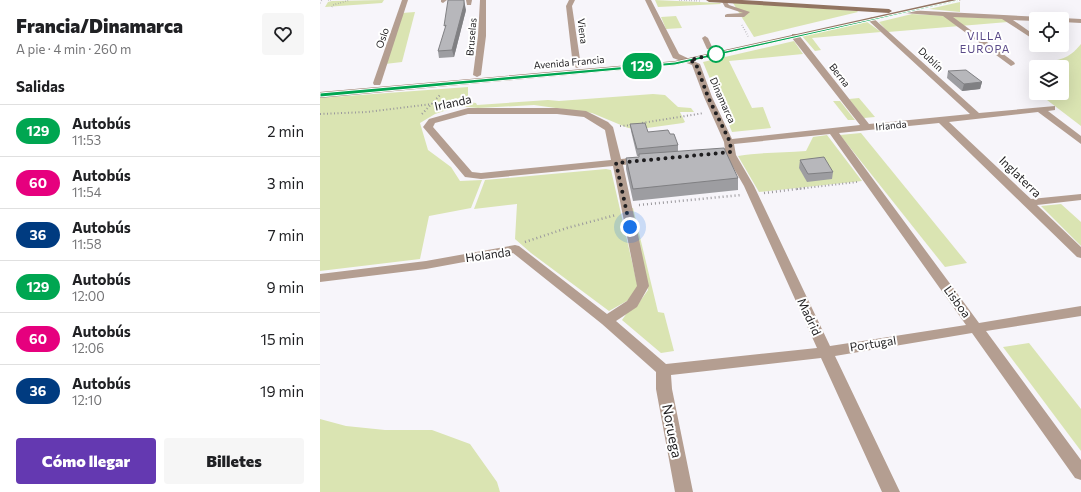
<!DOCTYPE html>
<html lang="es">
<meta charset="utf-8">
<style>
:root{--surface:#fff;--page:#f6f6f6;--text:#202124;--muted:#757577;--line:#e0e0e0;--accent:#6439b1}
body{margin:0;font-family:Commissioner,sans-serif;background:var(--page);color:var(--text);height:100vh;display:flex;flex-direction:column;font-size:15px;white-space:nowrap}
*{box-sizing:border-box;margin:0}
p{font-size:13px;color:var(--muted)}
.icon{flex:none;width:22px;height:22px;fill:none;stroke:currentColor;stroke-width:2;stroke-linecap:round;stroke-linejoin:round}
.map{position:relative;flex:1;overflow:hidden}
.details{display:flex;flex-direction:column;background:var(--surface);width:320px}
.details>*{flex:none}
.badge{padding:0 8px;border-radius:13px;font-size:14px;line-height:26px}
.tools{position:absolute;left:709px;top:12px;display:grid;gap:8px}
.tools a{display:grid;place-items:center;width:40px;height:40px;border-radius:4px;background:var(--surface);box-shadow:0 4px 16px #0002;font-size:20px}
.you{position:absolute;width:20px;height:20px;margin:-10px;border:3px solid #fff;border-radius:50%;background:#1a73e8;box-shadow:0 0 0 6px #1a73e833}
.map>.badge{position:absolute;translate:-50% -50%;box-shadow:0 0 0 2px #fff}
h2{padding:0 16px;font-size:15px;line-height:36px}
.round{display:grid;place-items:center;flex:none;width:42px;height:42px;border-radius:4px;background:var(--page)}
.headline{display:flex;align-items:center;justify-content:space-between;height:68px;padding:0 16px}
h1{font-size:19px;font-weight:800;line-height:30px}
.action{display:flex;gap:8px;margin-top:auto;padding:8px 16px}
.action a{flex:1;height:46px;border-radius:4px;background:var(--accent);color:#fff;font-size:16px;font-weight:800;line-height:46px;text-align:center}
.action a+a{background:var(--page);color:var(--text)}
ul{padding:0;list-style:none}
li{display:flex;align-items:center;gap:12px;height:52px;padding:0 16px;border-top:1px solid var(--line)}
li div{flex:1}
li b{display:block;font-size:15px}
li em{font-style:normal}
li .badge{min-width:44px;font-weight:700;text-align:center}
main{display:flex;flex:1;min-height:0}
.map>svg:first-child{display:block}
</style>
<main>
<section class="details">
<div class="headline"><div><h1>Francia/Dinamarca</h1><p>A pie · 4 min · 260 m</p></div><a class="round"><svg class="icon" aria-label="heart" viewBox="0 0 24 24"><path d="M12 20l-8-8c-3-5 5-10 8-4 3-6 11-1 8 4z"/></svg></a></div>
<h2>Salidas</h2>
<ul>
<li><span class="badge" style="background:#00a651;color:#fff">129</span><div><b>Autobús</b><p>11:53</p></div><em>2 min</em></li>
<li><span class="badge" style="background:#e6007e;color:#fff">60</span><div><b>Autobús</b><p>11:54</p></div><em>3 min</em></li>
<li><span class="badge" style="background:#003b80;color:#fff">36</span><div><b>Autobús</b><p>11:58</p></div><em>7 min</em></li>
<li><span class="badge" style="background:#00a651;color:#fff">129</span><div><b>Autobús</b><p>12:00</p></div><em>9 min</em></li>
<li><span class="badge" style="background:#e6007e;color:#fff">60</span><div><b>Autobús</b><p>12:06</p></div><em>15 min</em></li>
<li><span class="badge" style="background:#003b80;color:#fff">36</span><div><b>Autobús</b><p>12:10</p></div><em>19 min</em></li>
</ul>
<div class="action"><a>Cómo llegar</a><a>Billetes</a></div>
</section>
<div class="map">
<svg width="761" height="492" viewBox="0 0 761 492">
<rect width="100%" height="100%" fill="#f7f5fa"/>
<g fill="#dae4b2">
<polygon points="64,0 62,3 5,7 8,2 12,1"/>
<polygon points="335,0 400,3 401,4 338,7"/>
<polygon points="640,2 640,12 609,9"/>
<polygon points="413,3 537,11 538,12 434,37"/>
<polygon points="95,12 82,62 65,64 82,13"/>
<polygon points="592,14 683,19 688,22 568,32 559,22"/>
<polygon points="356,16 362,28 346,29 341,17"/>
<polygon points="547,22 561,32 492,38 501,50 495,51 482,36"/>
<polygon points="474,41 483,54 409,61 432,108 443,107 451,128 412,132 383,62"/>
<path d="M761,44V126L727,100L731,98L730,93H742V67H726L720,62C740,60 748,60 761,44Z"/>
<polygon points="148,87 148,102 156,103 157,105 228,100 239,101 333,94 345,95 358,107 371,108 374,112 360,112 365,122 363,123 320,129 308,128 272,113 214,105 158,108 139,106 115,114 100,123 108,150 131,167 140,181 162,180 151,208 109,216 100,259 0,271 0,98"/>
<polygon points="539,98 555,117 544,118 529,99"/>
<polygon points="513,101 520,101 535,120 528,120"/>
<polygon points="541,133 647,263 625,267 520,135"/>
<path d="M507,135L542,181L439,192L418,156C441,152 463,153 486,151L493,137Z"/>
<polygon points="286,169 291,170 318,288 314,297 289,311 211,253 195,239 197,204 154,209 165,180"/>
<polygon points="741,204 761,222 761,246 721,206"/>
<polygon points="311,208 313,208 338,312 344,313 354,351 341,353 302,320 307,313 316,307 328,290"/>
<polygon points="709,343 761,409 761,451 683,347"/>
<polygon points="0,419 26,426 65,430 112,430 150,444 177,482 180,492 0,492"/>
</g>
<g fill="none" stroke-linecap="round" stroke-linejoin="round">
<g stroke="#9a989c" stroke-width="1.5" stroke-dasharray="0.5 2" stroke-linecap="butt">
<polyline points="8,0 11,0"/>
<polyline points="359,0 380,1"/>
<polyline points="0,3 2,0"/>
<polyline points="12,7 13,5 30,0"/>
<polyline points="422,25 429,38"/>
</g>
<g stroke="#9a989c" stroke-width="2" stroke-dasharray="1 2.5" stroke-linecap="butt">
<polyline points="0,114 47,112 112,104"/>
<polyline points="102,114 120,95"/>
<polyline points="322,123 384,113"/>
<polyline points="300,126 313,125"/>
<polyline points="477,189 537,182"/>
</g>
<g stroke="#9a989c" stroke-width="2.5" stroke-dasharray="1 3" stroke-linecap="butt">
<polyline points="444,193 485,188"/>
<polyline points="319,205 421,195"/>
<polyline points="205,242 247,228 296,215"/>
</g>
<g fill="#b49e91" fill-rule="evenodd">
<polygon points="121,0 127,0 123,3 121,2"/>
<polygon points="146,0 152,0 151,5 147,5"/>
<polygon points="401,0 405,0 409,5 430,12 424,17 405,17 405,15 407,14 423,13 405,7"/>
<polygon points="385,36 388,38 393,49 392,50 387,49 382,38"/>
</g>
<g fill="#b49e91" fill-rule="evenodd">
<polygon points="82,0 88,0 61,83 60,85 54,85 53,83"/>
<polygon points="160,0 166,0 166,36 161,75 157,77 153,75 158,36"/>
<polygon points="249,0 255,0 252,6 261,66 257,68 253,66 246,6"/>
<path d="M325,0H331L359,54L380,64L392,97L412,139L540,125L472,38V34H478L549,124L650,114L549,21L548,19L552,17L659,113L735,106V110L728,111L761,136V144L718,112L629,122L711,199L761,194V200L717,205L761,247V258L757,257L619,123L519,133L659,323L761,306V316L666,331L761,460V480L755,478L652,333L515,356L580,492H562L501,358L351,375L352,389L373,492H355L336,389V372L282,324L193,253L106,269L0,282V274L106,261L195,245L199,246L287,314L307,301L317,286L293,166L161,179L145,177L103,127L109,119L148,108H237L266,111L288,122L293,127L301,159L322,157L327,160L322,163L303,165L329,286L317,307L296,321L346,364L497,348L424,186L406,155L390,157L385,154L390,151L405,150L404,142L384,97L372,65L353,58ZM148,114H237L264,117L285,130L291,160L161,173L152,172L113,127L115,123ZM510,134L646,325L510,346L434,186L416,155L414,144Z"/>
<polygon points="586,10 722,17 726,19 716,19 716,21 693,20 716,36 716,41 682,19 633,17 694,62 695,64 691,66 623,16 584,13 584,11"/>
<polygon points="742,18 761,19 761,23 742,22 742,19 739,19"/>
</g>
<g fill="#927461" fill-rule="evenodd">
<polygon points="386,0 422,0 569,9 572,11 569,13 389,2"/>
<polygon points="629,0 641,0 355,65 0,98 0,92 355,61"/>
</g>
</g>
<g fill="#9d9da1">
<polygon points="146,10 134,57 119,58 118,51"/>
<polygon points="628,71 662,82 660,89 642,91 627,78"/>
<polygon points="310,124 328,132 350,134 358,145 358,151 418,178 418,190 313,201 306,169 306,158 319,157 319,156 317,156 311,131"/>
<polygon points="480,160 513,172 512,179 487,182 479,168"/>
</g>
<g fill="#808083">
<polygon points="144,0 146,10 134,57 132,50"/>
<polygon points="662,82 660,89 642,91 644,84"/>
</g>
<g fill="#b7b7bb" stroke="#808083">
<polygon points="128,0 144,0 144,5 132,50 118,51 126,25 124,26"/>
<polygon points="646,70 662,82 644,84 628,71"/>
<polygon points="325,123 328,132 348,130 350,134 354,134 358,145 317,149 310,124"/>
<polygon points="404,148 418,178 313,189 306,158 319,157 319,154"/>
<polygon points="504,157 513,172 488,174 480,160"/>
</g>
<polygon fill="#00a651" stroke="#fff" points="638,1 355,65 0,97 0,93 355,62 639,0"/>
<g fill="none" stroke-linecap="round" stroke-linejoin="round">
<polyline stroke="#1f1e20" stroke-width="4" stroke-dasharray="0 7.2" points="310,227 296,163 411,152 410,142 388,97 376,64 370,60 400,53 396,54"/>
</g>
<circle fill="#fff" stroke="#00a651" stroke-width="2" cx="396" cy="54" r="8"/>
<g text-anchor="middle" stroke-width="4" stroke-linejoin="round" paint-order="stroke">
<g font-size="10" fill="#1f1e20" stroke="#fff">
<text transform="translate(263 31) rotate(83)" y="4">Viena</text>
<text transform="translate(151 37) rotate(-85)" y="4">Bruselas</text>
<text transform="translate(62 38) rotate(-71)" y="4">Oslo</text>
<text transform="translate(611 59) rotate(43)" y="4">Dublín</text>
<text transform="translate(249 62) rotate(-5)" y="4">Avenida Francia</text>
<text transform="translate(520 75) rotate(52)" y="4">Berna</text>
<text transform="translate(403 100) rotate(66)" y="4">Dinamarca</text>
<text transform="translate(571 125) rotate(-6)" y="4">Irlanda</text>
</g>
<g font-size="11" letter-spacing="1" fill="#5b4a89" stroke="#fff">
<text x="665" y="40">VILLA<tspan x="665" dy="13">EUROPA</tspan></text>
</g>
<g font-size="12" fill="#1f1e20" stroke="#fff">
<text transform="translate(133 103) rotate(-12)" y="4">Irlanda</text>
<text transform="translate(700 177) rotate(44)" y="4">Inglaterra</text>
<text transform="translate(168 255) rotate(-8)" y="4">Holanda</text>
<text transform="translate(637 302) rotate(54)" y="4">Lisboa</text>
<text transform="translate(489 317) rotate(65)" y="4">Madrid</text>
<text transform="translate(553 344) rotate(-9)" y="4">Portugal</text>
</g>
<g font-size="14" fill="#1f1e20" stroke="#fff">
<text transform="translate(352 431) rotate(79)" y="5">Noruega</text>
</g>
</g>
</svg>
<div class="tools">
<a><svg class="icon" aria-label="locate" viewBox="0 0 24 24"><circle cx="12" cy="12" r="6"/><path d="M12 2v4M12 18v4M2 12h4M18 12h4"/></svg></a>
<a><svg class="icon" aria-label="layers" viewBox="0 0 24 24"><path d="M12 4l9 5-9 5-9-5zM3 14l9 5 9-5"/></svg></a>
</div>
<div class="you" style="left:310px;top:227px"></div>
<b class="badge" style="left:322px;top:66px;background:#00a651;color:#fff">129</b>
</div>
</main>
